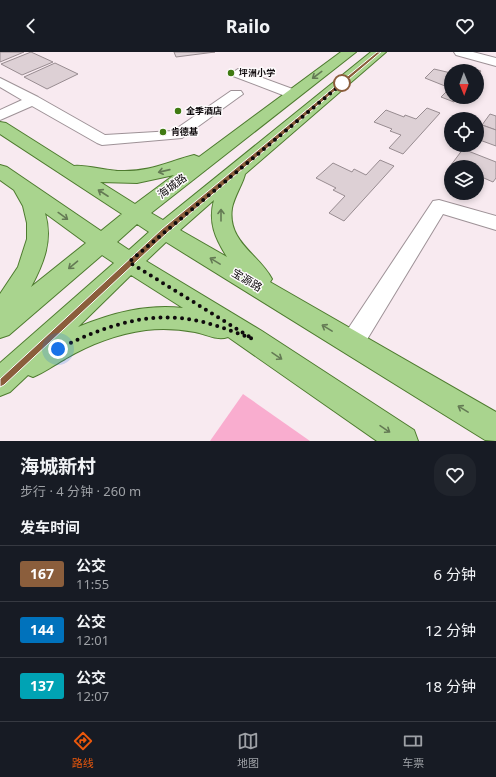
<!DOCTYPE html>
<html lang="zh">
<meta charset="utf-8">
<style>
:root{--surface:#171b24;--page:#20242c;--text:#f1f3f6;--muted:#9ea1a6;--line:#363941;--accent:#ea580c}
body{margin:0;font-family:"Noto Sans","Noto Sans SC",sans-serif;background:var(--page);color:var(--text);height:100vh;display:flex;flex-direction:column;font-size:15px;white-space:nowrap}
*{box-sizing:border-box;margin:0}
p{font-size:13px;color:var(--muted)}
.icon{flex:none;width:22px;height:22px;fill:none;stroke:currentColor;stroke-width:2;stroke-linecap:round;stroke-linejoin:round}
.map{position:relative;height:389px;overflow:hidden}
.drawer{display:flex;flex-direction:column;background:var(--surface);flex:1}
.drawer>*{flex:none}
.badge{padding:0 8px;border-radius:3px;font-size:14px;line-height:26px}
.needle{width:26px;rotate:179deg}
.controls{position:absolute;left:444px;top:12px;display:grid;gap:8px}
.controls a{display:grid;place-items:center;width:40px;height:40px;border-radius:50%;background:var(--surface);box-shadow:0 2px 6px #0003;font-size:20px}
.you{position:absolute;width:20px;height:20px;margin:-10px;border:3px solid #fff;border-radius:50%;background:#1a73e8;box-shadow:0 0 0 6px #1a73e833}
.map>.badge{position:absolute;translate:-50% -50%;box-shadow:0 0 0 2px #fff}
h2{padding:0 20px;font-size:15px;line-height:36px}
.round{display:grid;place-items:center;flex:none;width:42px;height:42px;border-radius:16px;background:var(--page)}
.headline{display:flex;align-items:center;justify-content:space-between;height:68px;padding:0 20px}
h1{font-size:19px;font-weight:700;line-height:30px}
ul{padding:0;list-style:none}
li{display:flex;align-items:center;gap:12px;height:56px;padding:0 20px;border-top:1px solid var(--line)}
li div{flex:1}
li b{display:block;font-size:15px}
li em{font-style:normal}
li .badge{min-width:44px;font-weight:700;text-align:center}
header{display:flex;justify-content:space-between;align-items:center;height:52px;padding:0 20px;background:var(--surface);font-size:18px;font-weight:700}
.menu{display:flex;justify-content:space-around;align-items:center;height:56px;border-top:1px solid var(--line);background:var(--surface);font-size:11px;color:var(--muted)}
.menu a{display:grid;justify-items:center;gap:2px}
.menu .current{color:var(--accent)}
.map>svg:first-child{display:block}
</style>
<header><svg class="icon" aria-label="back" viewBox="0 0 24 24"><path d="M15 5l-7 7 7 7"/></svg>Railo<svg class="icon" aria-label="heart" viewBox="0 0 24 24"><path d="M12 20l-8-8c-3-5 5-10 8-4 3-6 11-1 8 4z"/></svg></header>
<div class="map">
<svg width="496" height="389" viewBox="0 0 496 389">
<rect width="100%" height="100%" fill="#f8eaf0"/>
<polygon fill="#f9adcf" points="243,342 310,389 210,389"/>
<g fill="#ddd0d5" stroke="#988c91">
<polygon points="0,0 24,0 0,10"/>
<polygon points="31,0 53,10 22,23 1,12"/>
<polygon points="174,0 215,0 176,5"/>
<polygon points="55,11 78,22 47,37 24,25"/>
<polygon points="469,15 481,19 477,24 477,19 466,19"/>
<polygon points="434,17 451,21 451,45 458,45 454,50 441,45 450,36 425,26"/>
<polygon points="427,56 440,61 403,102 389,96 401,83 390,79 392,77 374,70 386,58 404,65 405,63 416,67"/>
<polygon points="490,62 496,64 496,78 482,73"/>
<polygon points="482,73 496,78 496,94 477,87 477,79"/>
<polygon points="463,97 496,110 496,126 493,130 477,123 477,115 457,115 451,113"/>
<polygon points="380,108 394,114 344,169 329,161 345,144 333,138 336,136 316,126 333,111 352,120 354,117 366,123"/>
</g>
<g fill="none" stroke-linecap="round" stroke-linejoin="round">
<g stroke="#9e9297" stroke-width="2">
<g id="minor">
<polygon points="454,0 473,0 496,6 496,14 456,3"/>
<polygon points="238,17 298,39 300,42 298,45 288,45 233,24 232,21"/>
<polygon points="0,26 38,45 105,83 173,79 231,39 241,39 243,42 182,86 102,93 97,91 32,54 0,68 0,58 22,48 0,35"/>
<polygon points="439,148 496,164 496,178 443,162 360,299 352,302 344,299 340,291 344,283 433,149"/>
</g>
</g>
<g stroke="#4e7b2f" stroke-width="2">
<path id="major" d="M341,0H356L151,161L163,168L371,0H386L245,122C244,129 234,145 232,156C227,190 259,202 272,227L270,230L496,360V389L485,388L166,190L146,209L262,279L414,378L418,389H377L228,285C217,289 206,282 195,280C179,277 162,276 146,278C117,282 90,292 65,307C54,313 45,320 33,325L28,323L10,340L0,344V311L114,211L102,203L9,283L0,286V242L18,215L27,187V171L23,154L14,138L0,128V113L7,115L101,179L122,162L0,82V70L6,71L74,114C81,112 110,119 121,119C150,120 167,110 194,103L199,105ZM174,123L135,152L100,130L137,131ZM214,148C208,170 215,186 227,205L180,178ZM45,161L86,191L31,235C44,211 53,188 45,161ZM137,172L149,180L129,198L117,190ZM131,223L183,256C146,252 112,261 78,275Z"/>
</g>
<use href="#minor" fill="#fff" fill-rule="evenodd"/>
<use href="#major" fill="#a9d48e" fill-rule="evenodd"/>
</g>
<defs><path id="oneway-shaft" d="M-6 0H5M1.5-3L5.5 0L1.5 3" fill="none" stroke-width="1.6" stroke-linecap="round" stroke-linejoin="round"/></defs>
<g stroke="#647a54">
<use href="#oneway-shaft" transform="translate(317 23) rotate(143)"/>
<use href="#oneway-shaft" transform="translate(164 119) rotate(167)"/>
<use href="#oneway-shaft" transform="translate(103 141) rotate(-147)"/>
<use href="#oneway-shaft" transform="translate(221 163) rotate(-90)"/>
<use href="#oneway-shaft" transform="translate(63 164) rotate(36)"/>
<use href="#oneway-shaft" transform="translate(215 209) rotate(-149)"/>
<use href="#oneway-shaft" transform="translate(73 213) rotate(140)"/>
<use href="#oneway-shaft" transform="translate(327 276) rotate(-149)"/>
<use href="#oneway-shaft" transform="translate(277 304) rotate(34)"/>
<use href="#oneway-shaft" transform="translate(463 357) rotate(-149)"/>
<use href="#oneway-shaft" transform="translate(385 377) rotate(34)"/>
</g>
<polygon fill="#8b5e3c" stroke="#fff" points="377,0 381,0 167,181 4,333 0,335 0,327 162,177"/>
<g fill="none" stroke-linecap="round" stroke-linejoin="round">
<path stroke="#0f0b0d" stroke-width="4" stroke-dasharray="0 7.2" d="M58,297C104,274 151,257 203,270C220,274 237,281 253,287L129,210L344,30L342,31"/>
</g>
<g fill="#407a12" stroke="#fefbfc" stroke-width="1.5">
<circle cx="231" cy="21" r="4"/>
<circle cx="178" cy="59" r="4"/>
<circle cx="163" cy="80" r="4"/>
</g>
<circle fill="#fff" stroke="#8b5e3c" stroke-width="2" cx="342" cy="31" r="8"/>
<g text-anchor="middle" stroke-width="3" stroke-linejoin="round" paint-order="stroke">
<g font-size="9" font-weight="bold" fill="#0f0b0d" stroke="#fefbfc" text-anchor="start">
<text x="239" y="24">坪洲小学</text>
<text x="186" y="62">全季酒店</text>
<text x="171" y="83">肯德基</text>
</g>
<g font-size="11" fill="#0f0b0d" stroke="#fefbfc">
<text transform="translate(172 134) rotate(-37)" y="4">海城路</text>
<text transform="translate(247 228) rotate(31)" y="4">宝源路</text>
</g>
</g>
</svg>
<div class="controls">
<a><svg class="needle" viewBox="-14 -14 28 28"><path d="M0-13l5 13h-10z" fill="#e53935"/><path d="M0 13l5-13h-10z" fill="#9ea1a6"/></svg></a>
<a><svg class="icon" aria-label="locate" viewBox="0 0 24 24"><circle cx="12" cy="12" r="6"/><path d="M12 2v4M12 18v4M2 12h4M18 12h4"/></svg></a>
<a><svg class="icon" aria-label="layers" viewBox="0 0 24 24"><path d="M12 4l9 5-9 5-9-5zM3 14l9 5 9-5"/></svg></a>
</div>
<div class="you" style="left:58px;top:297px"></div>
</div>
<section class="drawer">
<div class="headline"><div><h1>海城新村</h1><p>步行 · 4 分钟 · 260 m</p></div><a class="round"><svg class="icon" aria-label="heart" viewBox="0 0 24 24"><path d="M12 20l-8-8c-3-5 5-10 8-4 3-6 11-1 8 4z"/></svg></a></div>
<h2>发车时间</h2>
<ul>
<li><span class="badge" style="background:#8b5e3c;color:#fff">167</span><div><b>公交</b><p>11:55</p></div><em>6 分钟</em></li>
<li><span class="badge" style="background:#0072bc;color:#fff">144</span><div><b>公交</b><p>12:01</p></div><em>12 分钟</em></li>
<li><span class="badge" style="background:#00a3b4;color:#fff">137</span><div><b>公交</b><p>12:07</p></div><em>18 分钟</em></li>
</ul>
</section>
<nav class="menu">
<a class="current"><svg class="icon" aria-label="directions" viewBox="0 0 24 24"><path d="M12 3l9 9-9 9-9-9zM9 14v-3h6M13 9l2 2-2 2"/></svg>路线</a>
<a><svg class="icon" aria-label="map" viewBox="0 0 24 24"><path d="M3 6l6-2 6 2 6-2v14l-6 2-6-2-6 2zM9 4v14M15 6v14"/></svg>地图</a>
<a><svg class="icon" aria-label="tickets" viewBox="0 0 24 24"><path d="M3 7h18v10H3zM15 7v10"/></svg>车票</a>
</nav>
